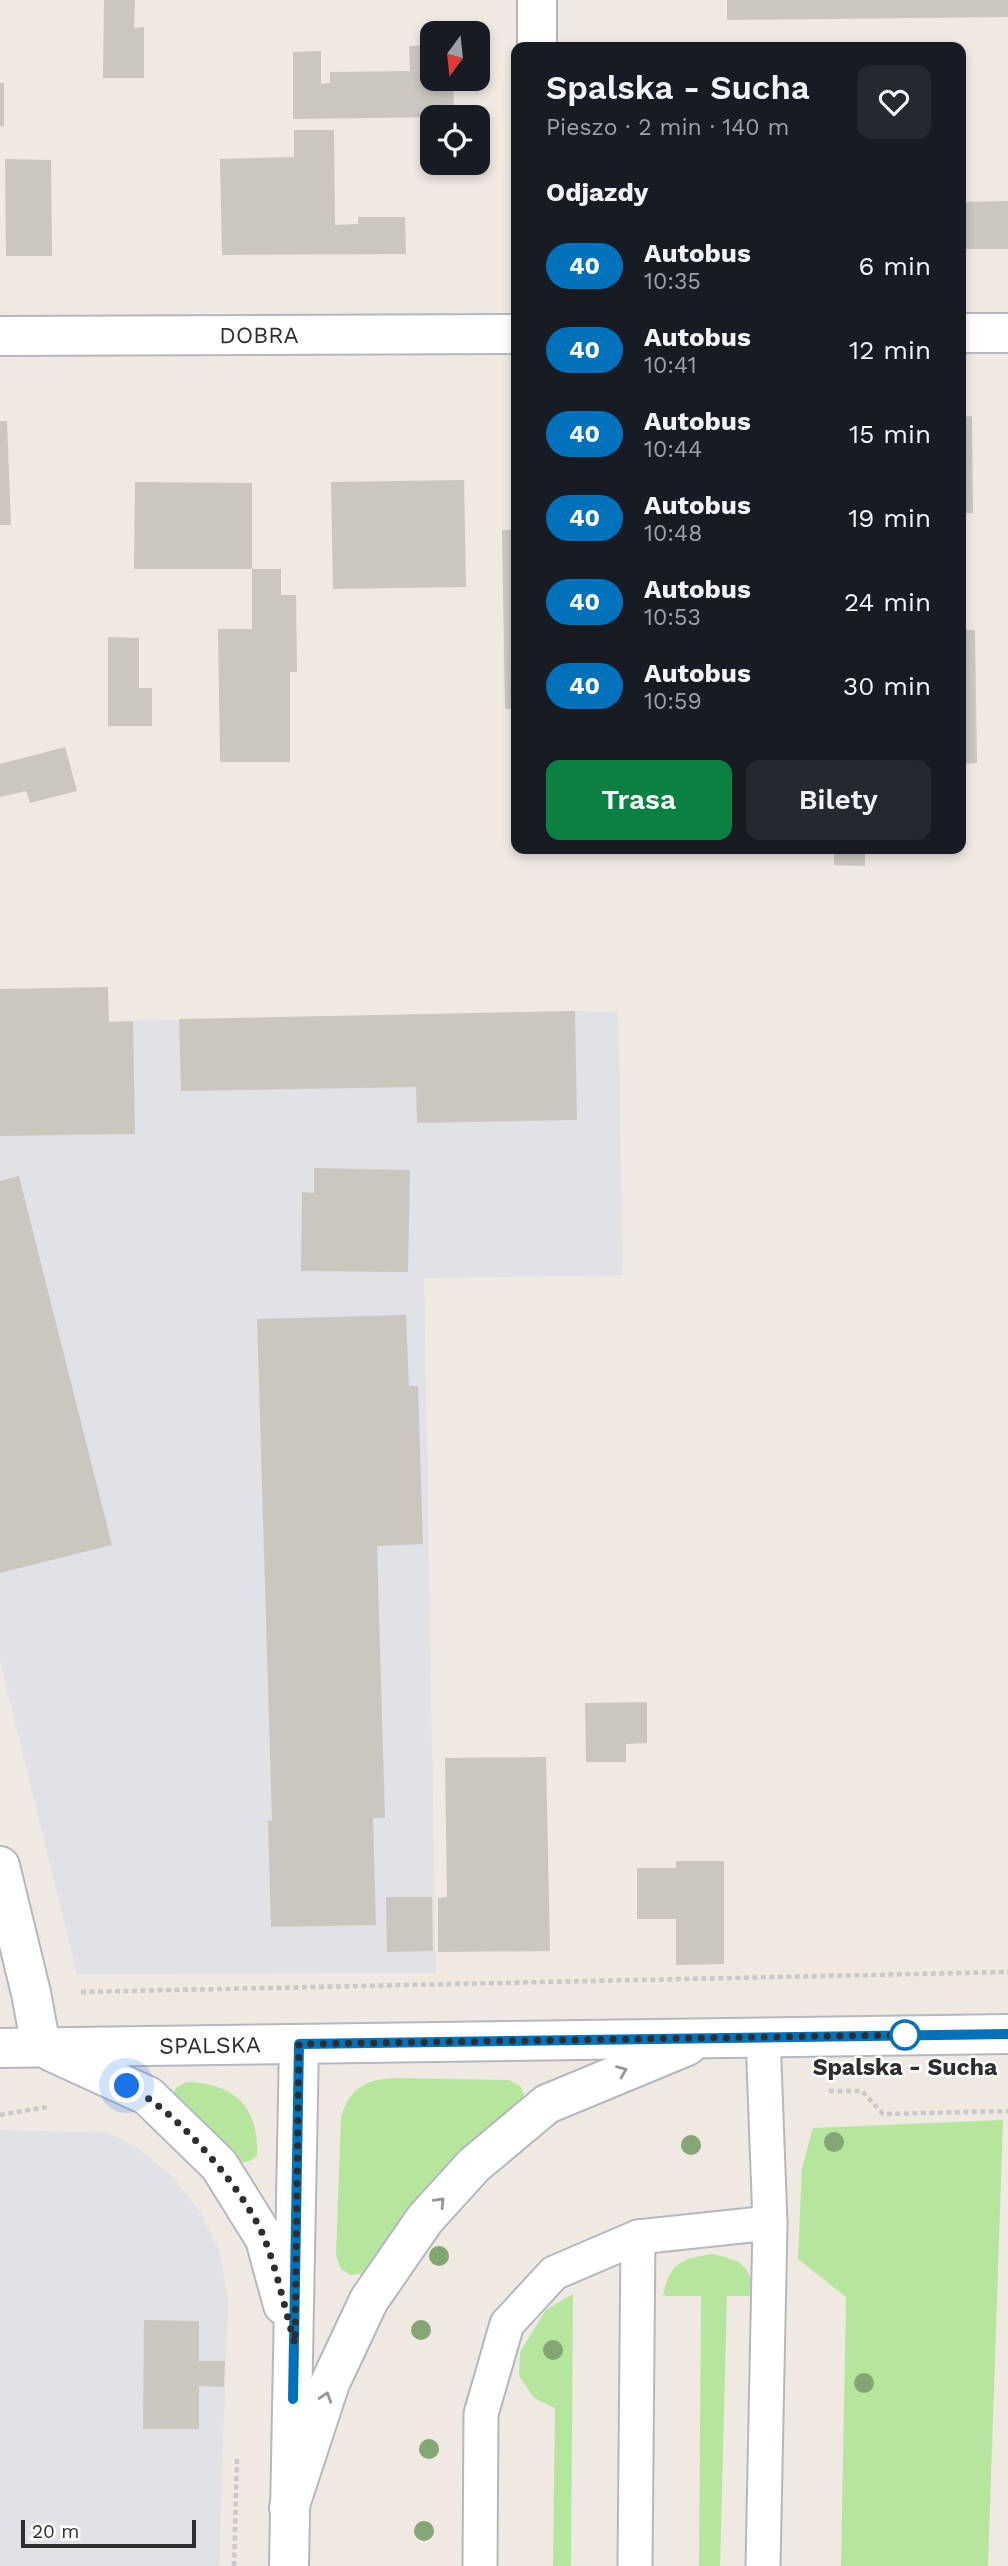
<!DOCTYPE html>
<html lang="pl">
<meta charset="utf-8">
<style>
:root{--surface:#171b24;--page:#242831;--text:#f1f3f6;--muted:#9ea1a6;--accent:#0b8043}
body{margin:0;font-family:"Work Sans",sans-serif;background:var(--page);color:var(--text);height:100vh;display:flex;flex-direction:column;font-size:26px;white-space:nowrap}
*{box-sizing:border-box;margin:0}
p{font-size:23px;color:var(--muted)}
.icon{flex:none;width:38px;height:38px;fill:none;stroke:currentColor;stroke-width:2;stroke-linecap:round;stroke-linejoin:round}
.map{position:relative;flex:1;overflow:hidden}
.details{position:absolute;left:511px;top:42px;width:455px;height:812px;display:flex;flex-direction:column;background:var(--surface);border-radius:14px;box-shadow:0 4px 10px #0003}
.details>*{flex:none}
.badge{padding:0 14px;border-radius:23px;font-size:24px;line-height:46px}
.needle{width:46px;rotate:195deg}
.controls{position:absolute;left:420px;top:21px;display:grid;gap:14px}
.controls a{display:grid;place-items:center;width:70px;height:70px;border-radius:14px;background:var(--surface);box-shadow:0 4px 10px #0003;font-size:35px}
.scale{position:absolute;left:21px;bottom:18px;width:175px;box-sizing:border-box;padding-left:7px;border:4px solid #2e2e2e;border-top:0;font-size:19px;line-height:24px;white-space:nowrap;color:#2e2e2e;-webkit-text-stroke:5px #fff;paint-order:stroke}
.you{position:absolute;width:35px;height:35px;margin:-18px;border:5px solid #fff;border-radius:50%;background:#1a73e8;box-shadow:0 0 0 10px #1a73e833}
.map>.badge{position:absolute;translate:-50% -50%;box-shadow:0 0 0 4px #fff}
h2{padding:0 35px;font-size:26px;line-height:63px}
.round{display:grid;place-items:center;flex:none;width:74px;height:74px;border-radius:14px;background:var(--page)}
.overview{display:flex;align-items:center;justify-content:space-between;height:119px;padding:0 35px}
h1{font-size:33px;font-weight:600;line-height:52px}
.button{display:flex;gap:14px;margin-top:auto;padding:14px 35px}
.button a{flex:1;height:80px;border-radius:14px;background:var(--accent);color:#fff;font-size:28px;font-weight:600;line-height:80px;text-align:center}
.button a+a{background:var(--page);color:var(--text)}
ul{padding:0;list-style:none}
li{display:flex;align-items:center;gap:21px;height:84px;padding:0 35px}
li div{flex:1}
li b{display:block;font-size:26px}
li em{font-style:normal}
li .badge{min-width:77px;font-weight:700;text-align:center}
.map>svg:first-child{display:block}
</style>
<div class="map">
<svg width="1008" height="2566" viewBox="0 0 1008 2566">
<rect width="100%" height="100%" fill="#efe9e1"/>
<g fill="#e3e1e8">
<polygon points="575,1011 618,1013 623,1275 424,1278 436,1973 77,1974 0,1661 0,1024"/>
<polygon points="0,2130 108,2133 139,2149 172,2176 201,2213 220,2253 228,2298 219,2566 0,2566"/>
</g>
<g fill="#b6e59e">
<path d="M394,2078L509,2080L521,2087L524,2095L520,2106C453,2149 410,2209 365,2273L350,2275L341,2269L336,2255L341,2117C350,2088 365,2080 394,2078Z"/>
<path d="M186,2082C234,2083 259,2106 257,2156C249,2163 244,2164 234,2159L173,2095L176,2088Z"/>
<polygon points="1003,2120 988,2566 841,2566 846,2297 798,2259 802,2168 813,2128"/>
<path d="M713,2254C744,2261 748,2265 756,2296H727L720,2566H699L701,2296H663C670,2262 681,2259 713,2254Z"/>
<polygon points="573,2294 571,2566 553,2566 555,2408 534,2398 519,2376 520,2352 546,2310"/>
</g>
<g fill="#cbc7bf">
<polygon points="104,0 135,0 134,28 144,27 144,78 103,78"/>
<polygon points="727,0 1008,0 1008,17 727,20"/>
<polygon points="432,45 432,79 453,79 454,117 293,119 293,52 321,51 321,84 330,83 330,72 410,71 409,46"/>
<rect x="0" y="83" width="4" height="43"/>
<polygon points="294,130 334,130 335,225 358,224 358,217 405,217 406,254 222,255 220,159 294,157"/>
<polygon points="5,159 51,160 52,256 6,256"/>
<polygon points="1008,201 1008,249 961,249 961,202"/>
<polygon points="972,416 973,513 961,513 961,417"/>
<polygon points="0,421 7,421 11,525 0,525"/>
<polygon points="464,480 466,587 333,589 331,482"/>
<polygon points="135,482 252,483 252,569 134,569"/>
<polygon points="502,530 516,530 516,709 505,709"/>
<polygon points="252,569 281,569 281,595 296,595 297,672 290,672 290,762 220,762 218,629 252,629"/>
<polygon points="961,630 975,630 977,763 961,764"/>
<polygon points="108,637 139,638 139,688 152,688 152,726 108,726"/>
<polygon points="65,747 77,791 30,803 26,791 0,797 0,764"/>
<polygon points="834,849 865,849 865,866 834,865"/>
<polygon points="108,987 109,1022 133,1021 135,1134 0,1136 0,989"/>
<polygon points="575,1011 577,1120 417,1123 416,1087 181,1091 179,1019"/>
<polygon points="314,1168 410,1170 408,1272 301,1271 302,1192 314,1193"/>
<polygon points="19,1176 112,1545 0,1573 0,1181"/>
<polygon points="406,1315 409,1386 418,1386 423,1544 377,1546 385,1818 373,1818 376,1925 271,1927 268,1821 272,1820 257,1319"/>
<polygon points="647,1702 647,1743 626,1744 626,1762 586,1762 585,1703"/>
<polygon points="546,1757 550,1951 438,1952 438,1898 447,1897 445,1758"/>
<polygon points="676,1861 724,1861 724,1964 676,1965 676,1919 637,1919 637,1868 676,1868"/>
<polygon points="386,1897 432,1897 433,1951 387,1952"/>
<polygon points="144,2320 199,2321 199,2361 225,2361 224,2387 199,2386 199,2429 143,2429"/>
</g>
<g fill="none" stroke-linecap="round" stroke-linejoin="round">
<g stroke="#b4b7c1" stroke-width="37">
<g id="lane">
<polyline points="480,2566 481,2414 507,2324 554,2273 638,2237 770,2223"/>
<polyline points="635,2566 638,2237"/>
<polyline points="763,2566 770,2223 763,2036"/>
</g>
</g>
<g stroke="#b4b7c1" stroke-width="42">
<g id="street">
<polyline points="537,0 537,47"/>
<polyline points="961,333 1008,333"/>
<path id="s1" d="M0,336L516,334"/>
<polyline points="0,1866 31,1993 41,2047"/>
</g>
</g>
<g stroke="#b4b7c1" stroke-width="42">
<g id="secondary">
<path id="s2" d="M0,2048L1008,2034"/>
<polyline points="52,2052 148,2096 219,2165 265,2239 283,2305"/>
<polyline points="289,2508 330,2383 369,2300 425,2219 474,2165 547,2104 687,2046"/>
<polyline points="289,2566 299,2044"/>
</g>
</g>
<g stroke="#c9c9c9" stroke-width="4.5" stroke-dasharray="5 3.5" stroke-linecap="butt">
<polyline points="81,1992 1008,1972"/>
<polyline points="829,2091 862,2091 883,2114 1008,2111"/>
<polyline points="0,2115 47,2107"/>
<polyline points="234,2566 237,2458"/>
</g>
<use href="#lane" stroke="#fff" stroke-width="33"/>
<use href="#street" stroke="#fff" stroke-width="38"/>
<use href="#secondary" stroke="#fff" stroke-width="38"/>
</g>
<g fill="#84a574">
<circle cx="834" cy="2142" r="10"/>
<circle cx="691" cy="2145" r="10"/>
<circle cx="439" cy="2256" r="10"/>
<circle cx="421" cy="2330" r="10"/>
<circle cx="553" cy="2350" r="10"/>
<circle cx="864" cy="2383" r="10"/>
<circle cx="429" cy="2449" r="10"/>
<circle cx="424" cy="2531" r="10"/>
</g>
<defs><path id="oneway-chevron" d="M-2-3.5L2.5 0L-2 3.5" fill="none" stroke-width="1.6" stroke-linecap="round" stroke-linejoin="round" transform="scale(1.75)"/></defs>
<g stroke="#969696">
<use href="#oneway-chevron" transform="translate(622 2071) rotate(-22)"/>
<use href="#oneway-chevron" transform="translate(440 2202) rotate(-47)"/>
<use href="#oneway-chevron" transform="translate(326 2397) rotate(-72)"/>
</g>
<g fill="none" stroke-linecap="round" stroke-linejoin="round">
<g stroke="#fff" stroke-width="16">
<polyline id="line" points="293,2399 299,2044 1008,2034"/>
</g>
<use href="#line" stroke="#0072bc" stroke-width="10"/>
<path stroke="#2e2e2e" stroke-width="7" stroke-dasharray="0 12.6" d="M127,2086C174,2107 246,2191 265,2240C278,2274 285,2310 295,2344L299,2044L905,2035"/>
</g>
<circle fill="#fff" stroke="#0072bc" stroke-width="3.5" cx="905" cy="2035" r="14"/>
<g text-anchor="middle" stroke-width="5" stroke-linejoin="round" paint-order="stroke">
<g font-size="23" fill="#2e2e2e" stroke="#fff">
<text dy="8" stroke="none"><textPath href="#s1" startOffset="259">DOBRA</textPath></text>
<text dy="8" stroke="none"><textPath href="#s2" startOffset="210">SPALSKA</textPath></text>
</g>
<g font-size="23" font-weight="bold" fill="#2e2e2e" stroke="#fff">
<text x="905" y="2075">Spalska - Sucha</text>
</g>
</g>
</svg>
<div class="controls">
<a><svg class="needle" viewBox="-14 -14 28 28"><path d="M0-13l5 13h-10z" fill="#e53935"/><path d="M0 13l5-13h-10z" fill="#9ea1a6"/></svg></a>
<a><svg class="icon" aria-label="locate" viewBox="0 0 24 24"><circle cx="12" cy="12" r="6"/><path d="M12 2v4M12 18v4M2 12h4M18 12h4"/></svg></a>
</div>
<div class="scale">20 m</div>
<div class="you" style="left:127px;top:2086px"></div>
<section class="details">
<div class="overview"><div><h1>Spalska - Sucha</h1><p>Pieszo · 2 min · 140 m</p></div><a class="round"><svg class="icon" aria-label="heart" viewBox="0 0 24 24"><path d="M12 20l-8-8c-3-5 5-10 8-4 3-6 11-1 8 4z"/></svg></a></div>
<h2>Odjazdy</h2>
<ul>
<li><span class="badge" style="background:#0072bc;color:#fff">40</span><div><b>Autobus</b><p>10:35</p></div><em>6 min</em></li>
<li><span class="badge" style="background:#0072bc;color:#fff">40</span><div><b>Autobus</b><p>10:41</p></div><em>12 min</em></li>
<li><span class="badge" style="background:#0072bc;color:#fff">40</span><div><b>Autobus</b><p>10:44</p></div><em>15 min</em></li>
<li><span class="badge" style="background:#0072bc;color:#fff">40</span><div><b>Autobus</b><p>10:48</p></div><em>19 min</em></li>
<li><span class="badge" style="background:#0072bc;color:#fff">40</span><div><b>Autobus</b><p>10:53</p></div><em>24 min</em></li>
<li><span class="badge" style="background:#0072bc;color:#fff">40</span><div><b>Autobus</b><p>10:59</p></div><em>30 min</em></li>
</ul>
<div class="button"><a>Trasa</a><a>Bilety</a></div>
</section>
</div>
